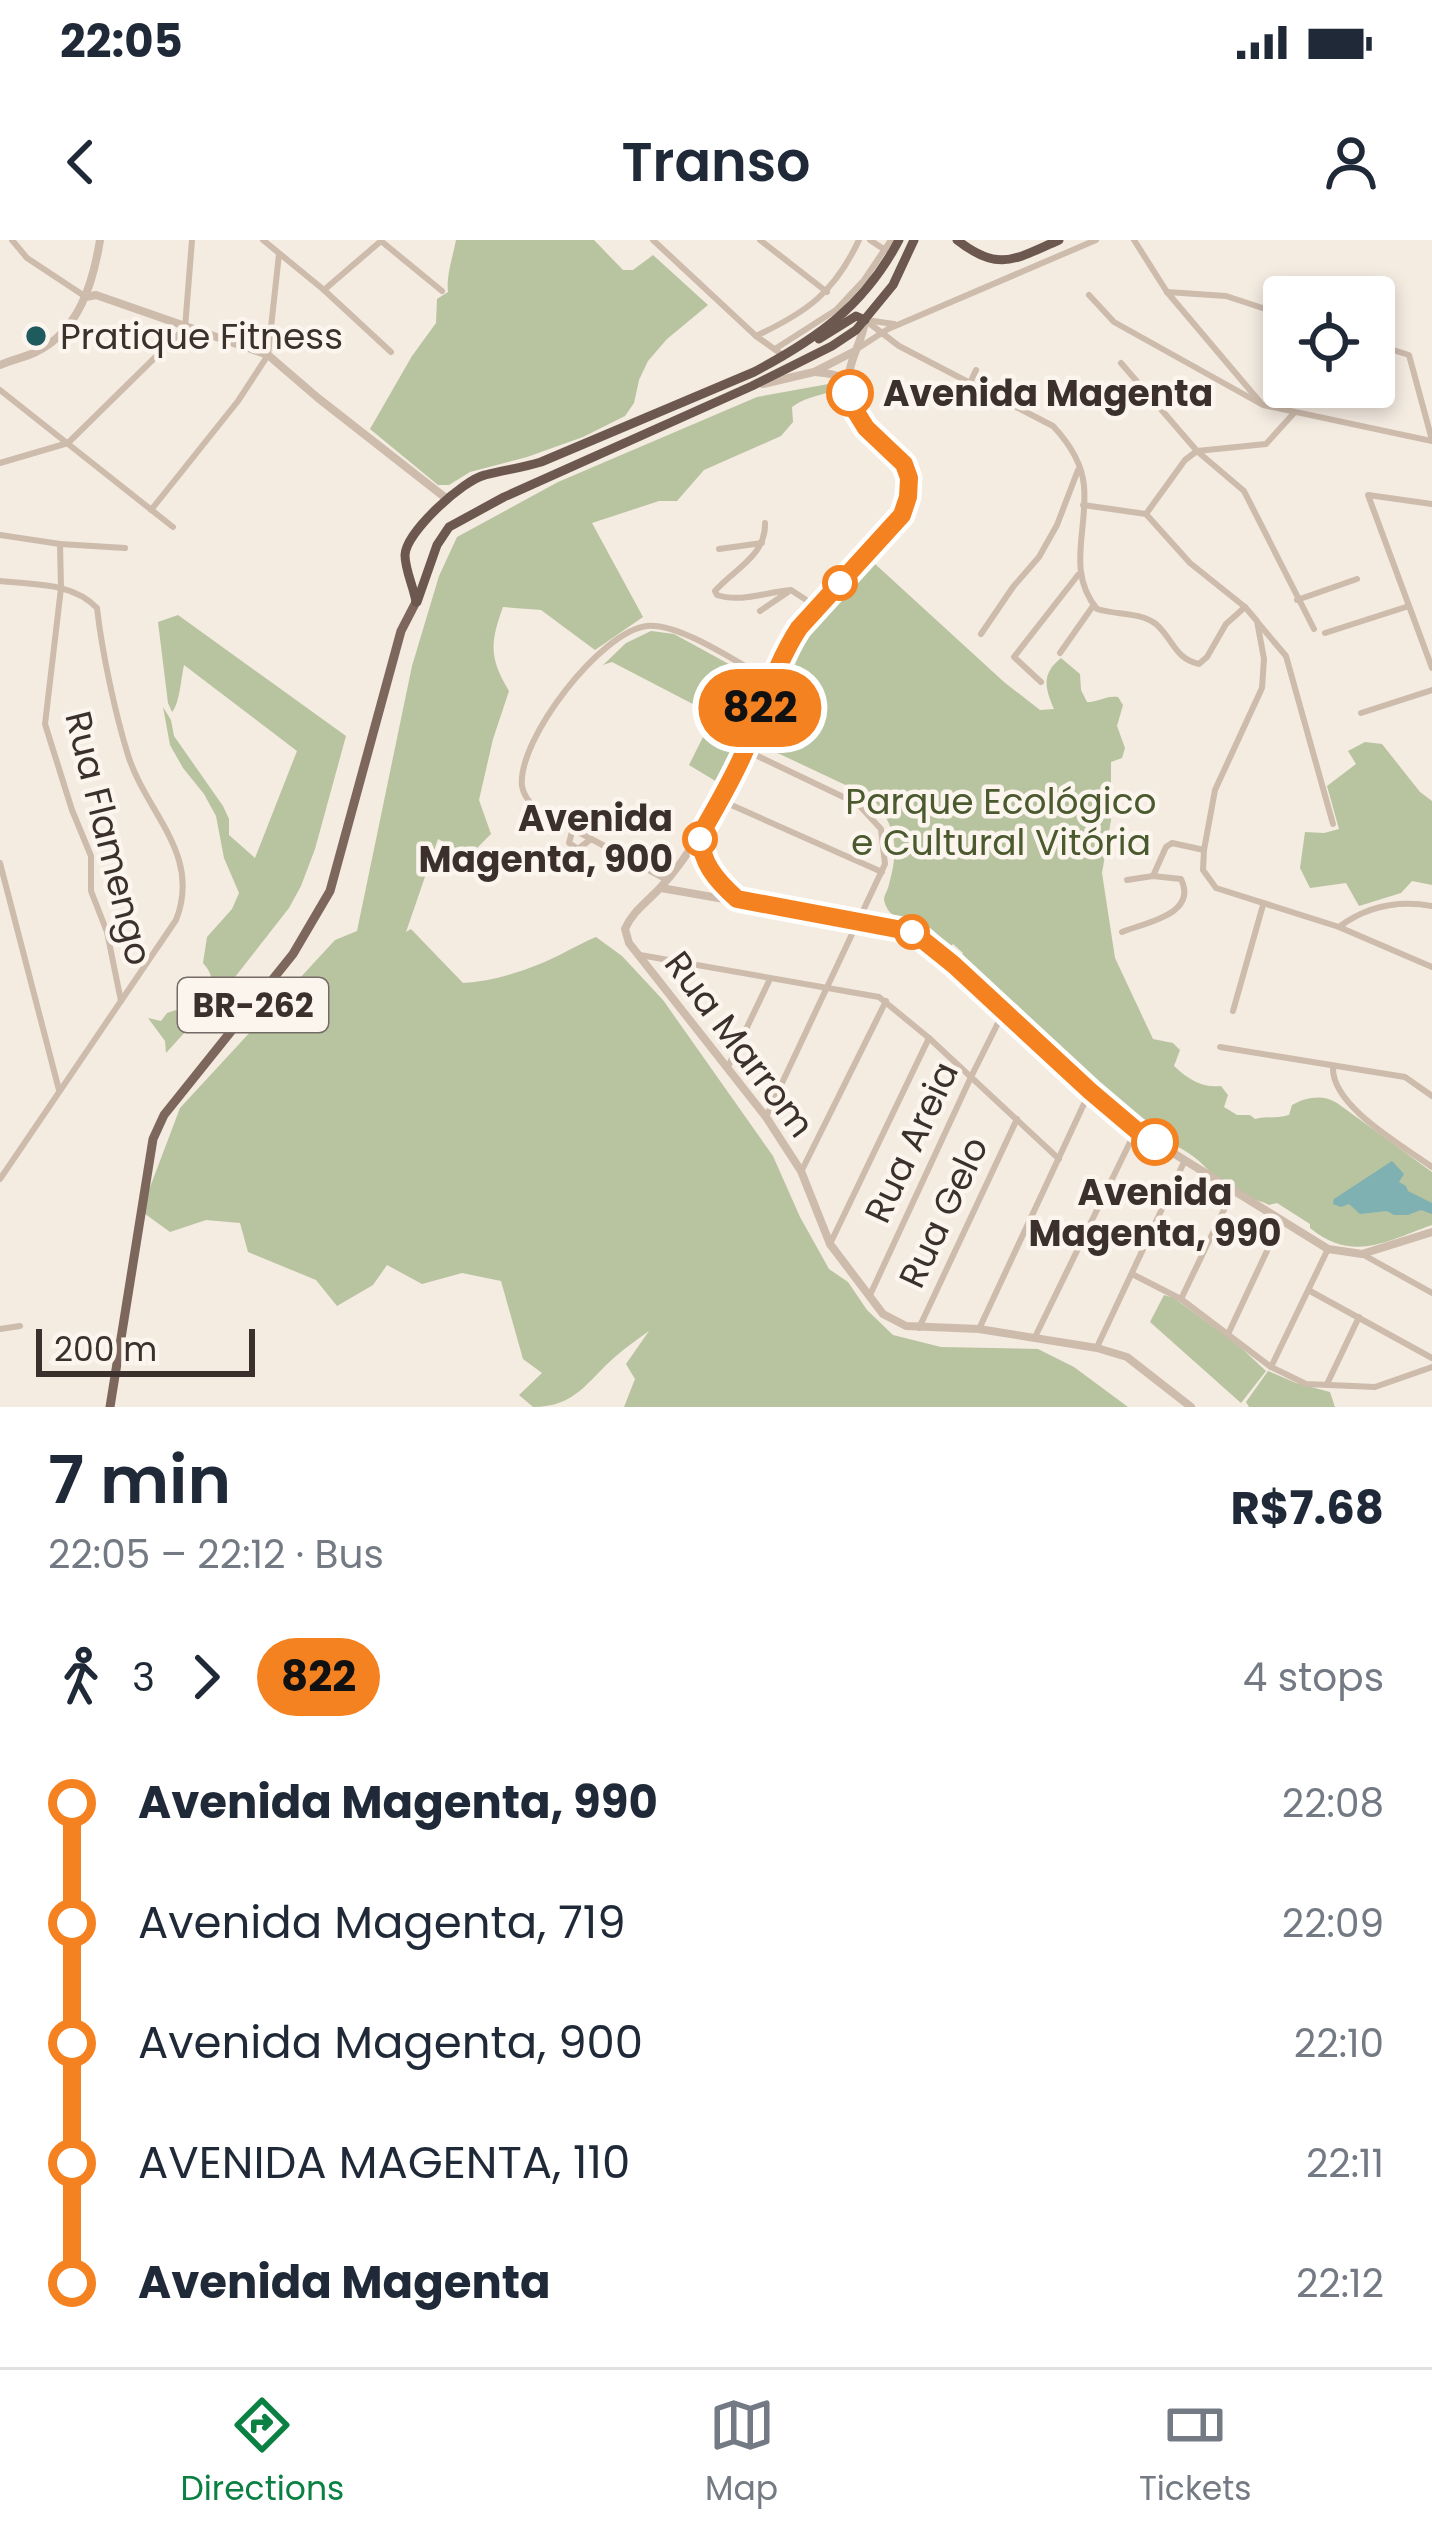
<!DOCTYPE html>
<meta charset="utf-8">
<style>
:root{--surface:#fff;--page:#f6f6f7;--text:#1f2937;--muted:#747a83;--line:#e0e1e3;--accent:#0b8043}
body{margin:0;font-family:Poppins,sans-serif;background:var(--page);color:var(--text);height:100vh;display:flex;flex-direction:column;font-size:45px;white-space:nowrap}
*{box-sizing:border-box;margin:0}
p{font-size:39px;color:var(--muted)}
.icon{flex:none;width:66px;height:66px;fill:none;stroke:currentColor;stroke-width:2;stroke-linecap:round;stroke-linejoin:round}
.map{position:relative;height:1167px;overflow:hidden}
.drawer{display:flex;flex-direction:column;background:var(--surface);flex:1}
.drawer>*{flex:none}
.badge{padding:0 24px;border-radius:39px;font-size:42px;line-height:78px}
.tools{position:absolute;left:1263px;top:36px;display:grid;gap:24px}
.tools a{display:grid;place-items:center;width:132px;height:132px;border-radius:12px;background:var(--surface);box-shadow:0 6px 18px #0003;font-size:60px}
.scale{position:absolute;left:36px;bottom:30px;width:219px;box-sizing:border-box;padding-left:12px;border:6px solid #3b302b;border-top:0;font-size:33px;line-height:42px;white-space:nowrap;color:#3b302b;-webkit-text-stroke:9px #fbf5ee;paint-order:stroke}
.map>.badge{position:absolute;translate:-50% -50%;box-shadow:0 0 0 6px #fff}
.legs{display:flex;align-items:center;gap:18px;height:132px;padding:0 48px;font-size:39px}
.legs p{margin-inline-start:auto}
.overview{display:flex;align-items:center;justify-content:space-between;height:204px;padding:0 48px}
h1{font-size:66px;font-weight:600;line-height:90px}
ul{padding:0 48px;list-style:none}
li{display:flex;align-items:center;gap:42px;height:120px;font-size:45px}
li i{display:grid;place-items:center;width:18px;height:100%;margin:0 15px;background:currentColor}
li i::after{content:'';width:30px;height:30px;margin:-15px;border:9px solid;border-radius:50%;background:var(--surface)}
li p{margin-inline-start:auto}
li:first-child i{background:linear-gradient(#0000 50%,currentColor 0)}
li:last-child i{background:linear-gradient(currentColor 50%,#0000 0)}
.status{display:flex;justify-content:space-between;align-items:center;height:84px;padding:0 60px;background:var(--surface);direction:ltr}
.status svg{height:33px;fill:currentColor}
header{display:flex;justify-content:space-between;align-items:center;height:156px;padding:0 48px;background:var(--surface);font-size:54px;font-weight:600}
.menu{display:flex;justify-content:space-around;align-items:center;height:168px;border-top:3px solid var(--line);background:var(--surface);font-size:33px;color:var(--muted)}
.menu a{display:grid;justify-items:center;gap:6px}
.menu .selected{color:var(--accent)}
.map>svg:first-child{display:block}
</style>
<div class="status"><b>22:05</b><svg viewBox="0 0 49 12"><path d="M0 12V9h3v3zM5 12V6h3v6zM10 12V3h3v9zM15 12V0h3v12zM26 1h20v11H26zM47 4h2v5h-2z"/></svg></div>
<header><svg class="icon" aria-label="back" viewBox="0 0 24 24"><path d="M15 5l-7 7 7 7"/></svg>Transo<svg class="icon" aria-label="person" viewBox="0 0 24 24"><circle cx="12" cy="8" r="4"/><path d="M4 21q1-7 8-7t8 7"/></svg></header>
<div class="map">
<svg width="1432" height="1167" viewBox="0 0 1432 1167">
<rect width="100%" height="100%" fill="#f4ebe1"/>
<g fill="#b8c4a0">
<path d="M456,0H594L623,30H633L653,15L708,65L667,99L648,121L639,140L634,163L625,176L583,197L527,217L470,232L449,245H438L370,189L412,116L436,83L437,59L448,52C446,36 453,16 456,0Z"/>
<path d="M834,143L843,146C825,156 808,155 792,167L793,182L781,196L704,230L677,261H659L592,283L643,377L595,410L541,370L503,367C490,403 489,418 509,451L493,499L479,560L491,594L470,615L438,599L406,692L411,689L463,743C498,741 538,727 569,710C579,705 586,701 596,697L622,716L663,760L773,916L800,977L829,1029L848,1042L867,1070L893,1095L941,1107L1038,1109L1074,1127L1128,1167H624L635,1139L626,1124L649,1091C638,1099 626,1107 616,1116C587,1141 576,1167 533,1167L519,1155L542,1133L523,1119L501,1041L462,1033L422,1044L387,1025L373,1045L337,1066L316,1040L248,1012L240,983L206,980L170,992L141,971L180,868L335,700L357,691L412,426L439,336L457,297L558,242L757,157Z"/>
<path d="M874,323L1004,442L1040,470L1054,469C1045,448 1041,434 1061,418L1080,434L1081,450L1087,462C1098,462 1107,455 1118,457L1123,465L1117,486L1125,508L1122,518L1111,522V580L1102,633L1115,718L1153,799L1173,803L1180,810L1174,826C1188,839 1201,848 1221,846L1228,855L1224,867L1237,875H1250L1255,879C1267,876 1276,879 1289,875L1292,865C1306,857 1323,854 1337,863L1432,932V985C1387,1001 1353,1023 1310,988V984L1277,963L1269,965C1257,958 1245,960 1234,953C1220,945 1211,932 1199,921C1183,907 1161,899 1143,886C1099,852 1057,810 1018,770L1019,767L1014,762L1011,764C992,753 975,735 960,719L963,713L953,704L951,706L942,700C936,693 929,685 919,682C907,677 892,681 886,666C882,658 885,656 888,648C899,610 898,587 871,557L769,509L773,473L805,402L823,377Z"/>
<path d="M178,375L346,496L315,609L301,646L289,668L235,737L166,813L165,801L148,778L161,781L167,773L176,770L182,778C206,771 224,746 203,723L207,697L232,669L239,653L224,618L216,576L204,554L183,528L170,505L163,467L171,480L174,496L223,566L229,579V595L255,618L297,511L184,425C181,438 180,463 172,472L168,463L158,382Z"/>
<polygon points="651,391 674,394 769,446 742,509 722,545 689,525 714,475 612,422 603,425 626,403"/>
<polygon points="1365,502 1382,504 1420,552 1432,561 1432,645 1412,641 1401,653 1359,666 1346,643 1310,648 1300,628 1305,592 1324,593 1339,589 1327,546 1356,524 1348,511"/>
<polygon points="1164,1055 1174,1058 1238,1105 1266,1131 1241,1163 1150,1082"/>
<polygon points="1268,1131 1296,1143 1330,1152 1335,1167 1249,1167 1246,1162"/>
</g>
<polygon fill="#7fb0b2" points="1392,921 1404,934 1399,942 1406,946 1408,951 1432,963 1432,974 1421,970 1408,975 1394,975 1387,971 1360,974 1349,964 1341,967 1333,964 1334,959"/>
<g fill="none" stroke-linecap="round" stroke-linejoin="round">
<g stroke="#cdbbac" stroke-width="6">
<polyline points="12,0 27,18 86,57"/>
<polyline points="263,0 324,50 391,112"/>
<polyline points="653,0 756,96 784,116"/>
<polyline points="760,0 827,52"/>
<polyline points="870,0 885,10"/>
<polyline points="1134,0 1167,52 1260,162"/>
<polyline points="381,1 442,51"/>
<polyline points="324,50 381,1"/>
<polyline points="1167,52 1226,56 1284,75"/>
<polyline points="1089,55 1114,82 1263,165 1432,201"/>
<path d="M865,80L899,106L1053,186C1069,203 1082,223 1084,246C1088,291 1066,331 1097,369C1116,375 1140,372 1156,384C1173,399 1175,419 1199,424L1207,417L1226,384L1245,367"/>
<polyline points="866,80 894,84"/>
<path d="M756,96C807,72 834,53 859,0"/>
<polyline points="1374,104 1409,115 1432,200"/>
<polyline points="860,107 888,89 1096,0"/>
<polyline points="775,109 836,70 864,40 891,0"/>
<polyline points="1121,123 1197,211 1244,251 1314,389"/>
<polyline points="970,143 976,130"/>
<polyline points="0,150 173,287"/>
<polyline points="0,223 68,203 185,88 192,0"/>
<polyline points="1432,264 1368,255 1432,428"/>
<polyline points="1083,265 1146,274 1190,323 1245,367 1257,381 1264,419 1262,448 1215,550 1204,610 1203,630 1216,648 1339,687 1432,727"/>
<polyline points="151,270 238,161 268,115 279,14"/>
<polyline points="1146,274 1185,220 1197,211 1266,204 1294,173"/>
<path d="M765,283C766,316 734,329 715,351L717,355C740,363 767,352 791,350L817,367"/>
<polyline points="0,295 60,304 125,308"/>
<polyline points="60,304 61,348 45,484 72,570 91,616 91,651 107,692 121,761"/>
<polyline points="719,309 762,303"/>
<path d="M0,341C34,345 72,342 97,368C102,412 115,473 128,515C146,573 202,614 176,680L0,939"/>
<polyline points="1297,360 1357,339"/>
<polyline points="760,371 788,352"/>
<polyline points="1259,384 1286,416 1333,584"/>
<polyline points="1325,393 1409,366"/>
<polyline points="981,394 1013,347 1039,317 1057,285 1078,230"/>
<polyline points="1060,413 1093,366"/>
<polyline points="1041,442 1014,417 1078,335"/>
<polyline points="1361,473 1432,450"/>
<polyline points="745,510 858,564 881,589 885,624 766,877"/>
<polyline points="720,560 882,632"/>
<polyline points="573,588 569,603 578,609 591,599"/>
<polyline points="0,623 59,850"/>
<polyline points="1153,636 1166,607 1172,603 1204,610"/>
<path d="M667,640L536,569C529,562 523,555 522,546C517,500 601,391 647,386C681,383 741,425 772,442"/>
<path d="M1339,687C1367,666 1398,660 1432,666"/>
<path d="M1122,692C1147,682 1198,674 1181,639L1153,636L1127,640"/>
<polyline points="640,715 879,757 929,798 1059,919"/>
<polyline points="1233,771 1263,665"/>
<polyline points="1220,807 1405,837 1432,856"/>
<polyline points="728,827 770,739"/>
<path d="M1333,827C1331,866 1403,906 1432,927"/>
<polyline points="802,930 886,761"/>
<polyline points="830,1004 929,798"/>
<polyline points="1362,1014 1432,1053"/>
<polyline points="1132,1034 1181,1059 1271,1127 1306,1144 1375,1147 1432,1127"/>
<polyline points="1310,1051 1432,1118"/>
<polyline points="870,1055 971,837 1004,771"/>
<polyline points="1181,1059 1233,951"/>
<polyline points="919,1088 1017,879"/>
<polyline points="0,1089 20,1086"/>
<polyline points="979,1089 1090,851"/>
<polyline points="1229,1092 1281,981"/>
<polyline points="1035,1097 1136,890"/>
<polyline points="1097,1107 1185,920"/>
<polyline points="1271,1127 1328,1009"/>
<polyline points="1327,1144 1359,1077"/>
</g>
<g stroke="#cdbbac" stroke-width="8">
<polyline points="86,57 96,55 268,115 318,158 447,259"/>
<path d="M865,81C862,105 844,125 850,151C860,202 918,206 907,258C900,296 822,355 797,390C773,425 762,469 746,508C735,536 719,563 703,589C691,609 676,631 660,648C647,662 632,672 625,689L629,703L766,877L801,931L830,1004L883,1074L906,1086L979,1089L1097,1108L1127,1117L1191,1167"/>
<path d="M0,125C12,120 25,117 36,112C79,91 93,43 100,0"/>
<path d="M815,132C830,134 840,133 848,146"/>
<polyline points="763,144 814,132 855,111"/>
<path d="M701,593C697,619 717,641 734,657"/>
<polyline points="661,648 913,692 954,725 1136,890 1328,1009 1362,1014 1432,992"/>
</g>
<polyline stroke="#7d675c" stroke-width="9" points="110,1167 153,899 164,875 293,714 330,651 401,391 416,362"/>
<g stroke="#6c584f" stroke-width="9">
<path d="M957,0C999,33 1015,19 1059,0"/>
<polyline points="819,99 856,76 865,80"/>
<path d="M416,362C414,348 405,330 405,315C406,292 463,240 485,235C504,230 521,228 541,222L754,132C818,98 864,66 899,0"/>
<polyline points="417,362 437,305 449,287 504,257 752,146 832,106 856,90 893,45 914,0"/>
</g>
</g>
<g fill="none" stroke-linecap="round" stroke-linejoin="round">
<g stroke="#fff" stroke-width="27">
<path id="line-1" d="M850,153L856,172L866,188L904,224L909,238L908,257L902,275L799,388C775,425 763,468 746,508C734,537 717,565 702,592C697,620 718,642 737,659L913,692L954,725L1090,851L1136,890L1155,902"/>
</g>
<use href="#line-1" stroke="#f58220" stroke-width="18"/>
</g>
<circle fill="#1f5a5e" stroke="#fbf5ee" stroke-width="4.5" cx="36" cy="96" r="12"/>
<g fill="#fff" stroke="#f58220" stroke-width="6">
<circle cx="850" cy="153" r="21"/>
<circle cx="840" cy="343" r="15"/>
<circle cx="700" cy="599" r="15"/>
<circle cx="912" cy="692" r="15"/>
<circle cx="1155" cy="902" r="21"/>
</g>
<g text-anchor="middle" stroke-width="9" stroke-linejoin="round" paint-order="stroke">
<rect fill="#fbf5ee" stroke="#756b66" stroke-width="3" x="178" y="738" width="150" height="54" rx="9"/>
<g font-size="33" font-weight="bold" fill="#3b302b">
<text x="253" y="777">BR-262</text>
</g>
<g font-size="36" fill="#3b302b" stroke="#fbf5ee" text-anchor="start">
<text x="60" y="109">Pratique Fitness</text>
</g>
<g font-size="36" font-weight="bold" fill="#3b302b" stroke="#fbf5ee" text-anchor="start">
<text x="883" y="166">Avenida Magenta</text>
<text x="673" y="591" text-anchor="end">Avenida<tspan x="673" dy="41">Magenta, 900</tspan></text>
<text x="1155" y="965" text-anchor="middle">Avenida<tspan x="1155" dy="41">Magenta, 990</tspan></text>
</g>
<g font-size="36" fill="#4a5a2e" stroke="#fbf5ee">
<text x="1001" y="574">Parque Ecológico<tspan x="1001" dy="41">e Cultural Vitória</tspan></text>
</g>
<g font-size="36" fill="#3b302b" stroke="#fbf5ee">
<text transform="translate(109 598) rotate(76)" y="13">Rua Flamengo</text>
<text transform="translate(740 804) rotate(53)" y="13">Rua Marrom</text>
<text transform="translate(911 902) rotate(-65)" y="13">Rua Areia</text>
<text transform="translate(943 972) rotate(-65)" y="13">Rua Gelo</text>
</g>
</g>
</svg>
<div class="tools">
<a><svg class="icon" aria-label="locate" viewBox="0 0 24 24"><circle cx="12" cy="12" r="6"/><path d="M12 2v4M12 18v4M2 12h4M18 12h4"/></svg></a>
</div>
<div class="scale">200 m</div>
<b class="badge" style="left:760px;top:468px;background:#f58220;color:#111">822</b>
</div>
<section class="drawer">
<div class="overview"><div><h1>7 min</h1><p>22:05 – 22:12 · Bus</p></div><b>R$7.68</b></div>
<div class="legs"><svg class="icon" aria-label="walk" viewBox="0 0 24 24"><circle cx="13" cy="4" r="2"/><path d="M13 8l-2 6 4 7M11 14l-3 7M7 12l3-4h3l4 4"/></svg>3<svg class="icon" aria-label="forward" viewBox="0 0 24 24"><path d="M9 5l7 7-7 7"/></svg><b class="badge" style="background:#f58220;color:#111">822</b><p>4 stops</p></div>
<ul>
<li><i style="color:#f58220"></i><b>Avenida Magenta, 990</b><p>22:08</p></li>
<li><i style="color:#f58220"></i><span>Avenida Magenta, 719</span><p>22:09</p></li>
<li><i style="color:#f58220"></i><span>Avenida Magenta, 900</span><p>22:10</p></li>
<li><i style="color:#f58220"></i><span>AVENIDA MAGENTA, 110</span><p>22:11</p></li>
<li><i style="color:#f58220"></i><b>Avenida Magenta</b><p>22:12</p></li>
</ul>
</section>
<nav class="menu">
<a class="selected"><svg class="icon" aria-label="directions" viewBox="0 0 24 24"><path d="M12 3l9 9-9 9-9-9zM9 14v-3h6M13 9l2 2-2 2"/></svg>Directions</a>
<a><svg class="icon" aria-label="map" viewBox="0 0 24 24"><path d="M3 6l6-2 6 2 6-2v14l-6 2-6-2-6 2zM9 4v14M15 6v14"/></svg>Map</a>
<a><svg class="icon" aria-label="tickets" viewBox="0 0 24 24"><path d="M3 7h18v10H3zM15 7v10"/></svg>Tickets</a>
</nav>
